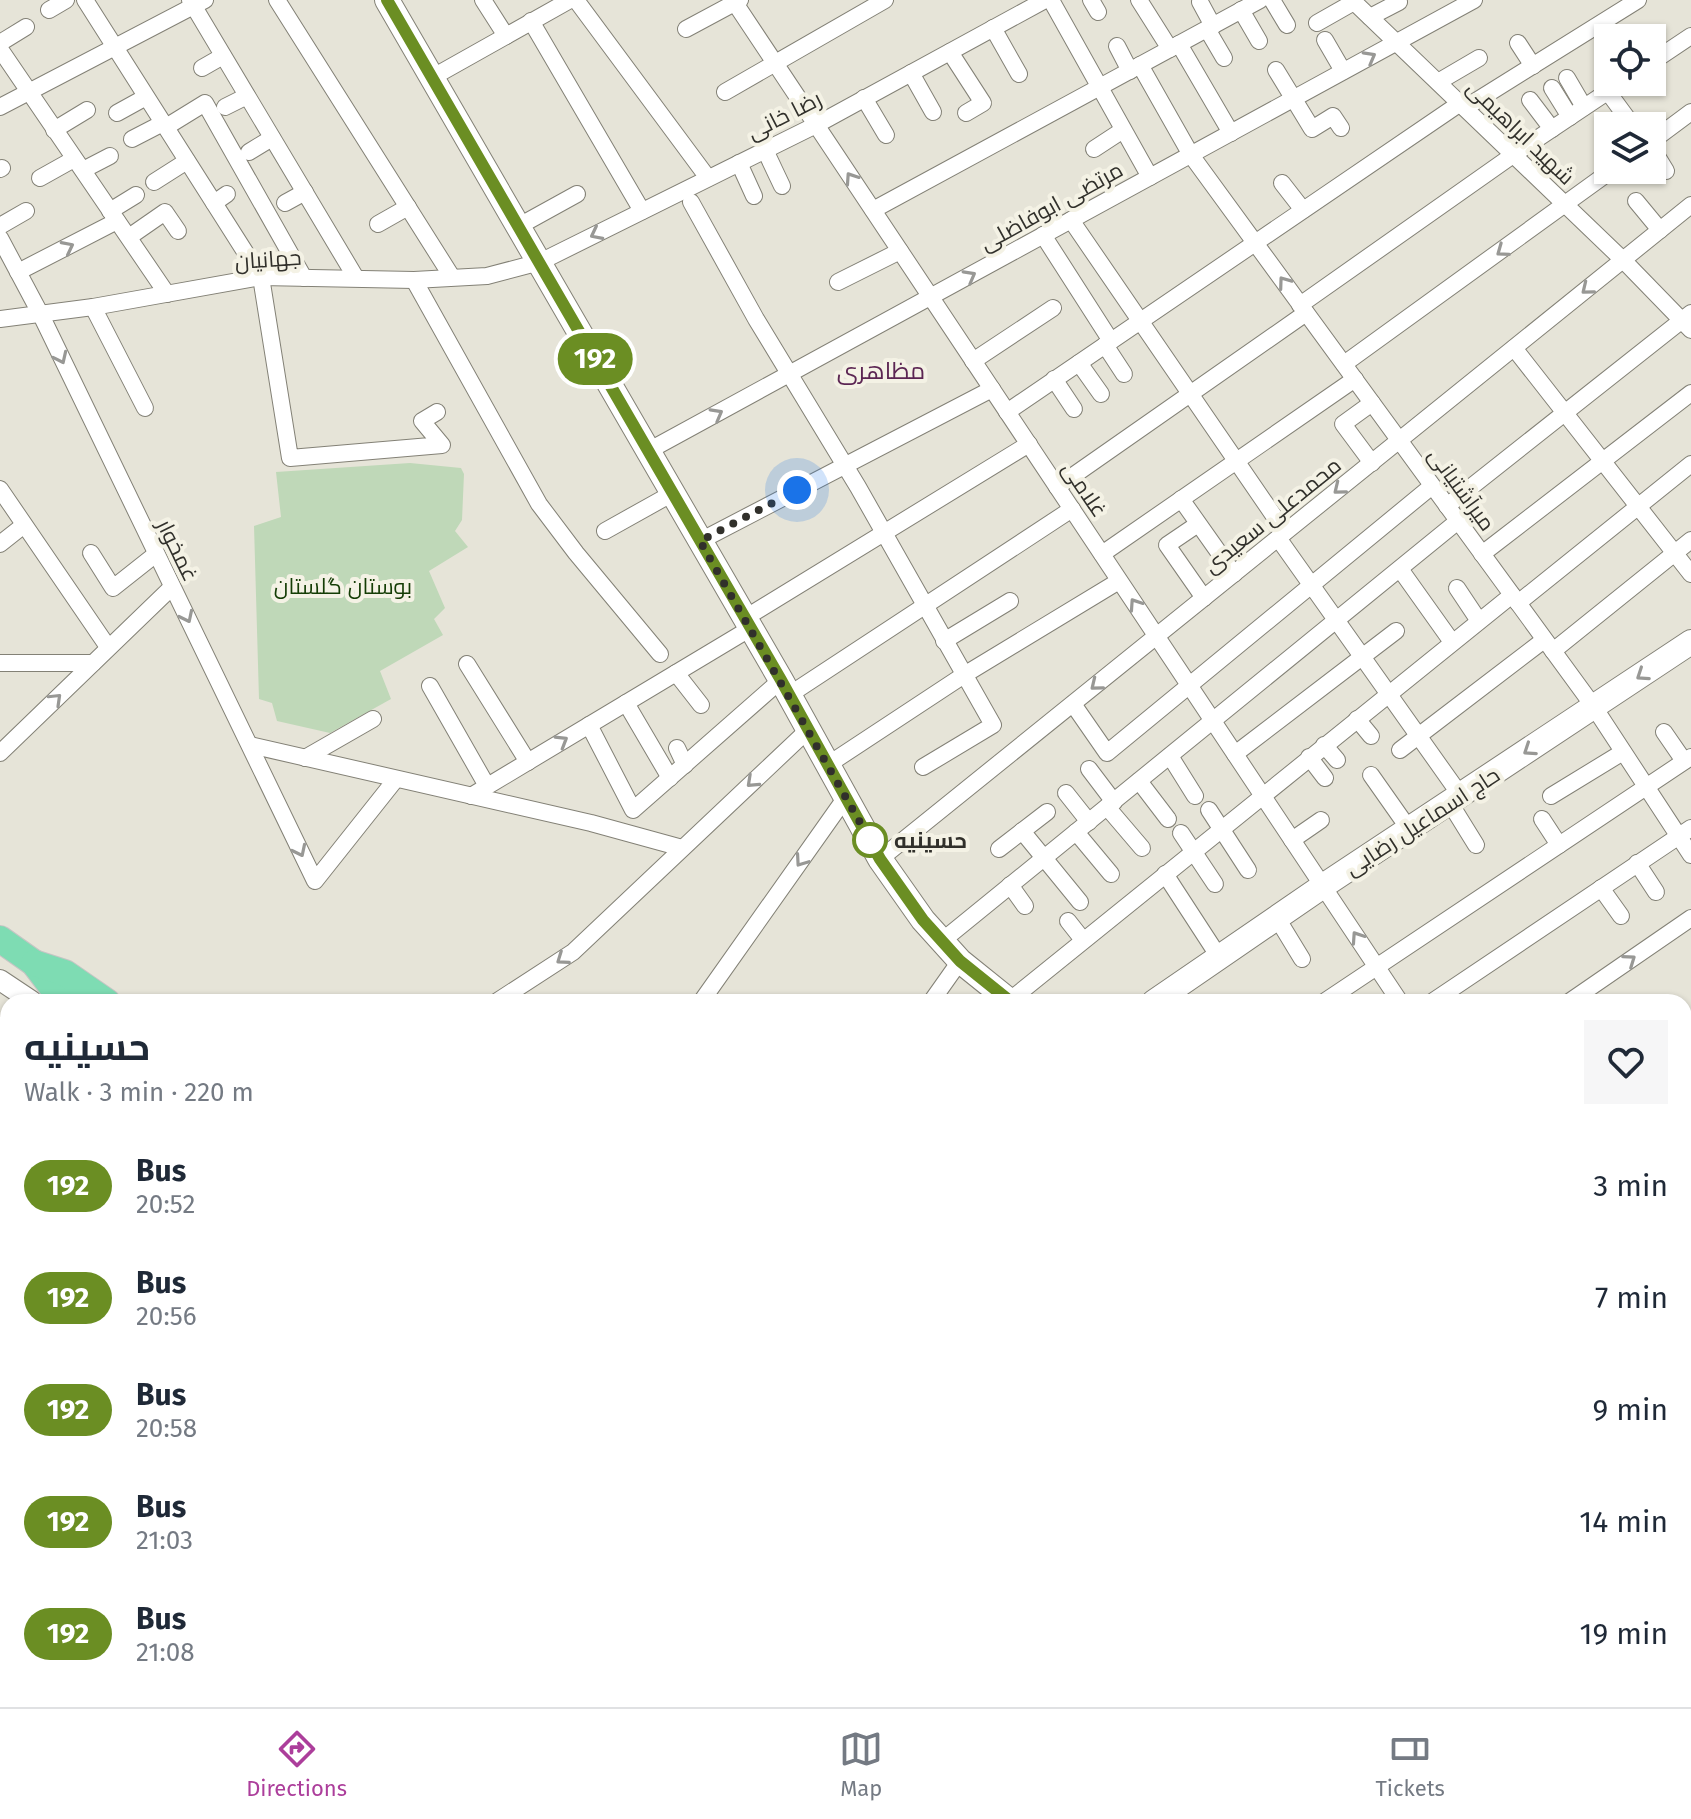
<!DOCTYPE html>
<meta charset="utf-8">
<style>
:root{--surface:#fff;--page:#f6f6f7;--text:#1f2937;--muted:#747a83;--line:#e0e1e3;--accent:#ac3e9b}
body{margin:0;font-family:"Fira Sans",Cairo,sans-serif;background:var(--page);color:var(--text);height:100vh;display:flex;flex-direction:column;font-size:30px;white-space:nowrap}
*{box-sizing:border-box;margin:0}
p{font-size:26px;color:var(--muted)}
.icon{flex:none;width:44px;height:44px;fill:none;stroke:currentColor;stroke-width:2;stroke-linecap:round;stroke-linejoin:round}
.map{position:relative;flex:1;overflow:hidden}
.panel{position:absolute;left:0px;top:994px;width:1692px;height:714px;display:flex;flex-direction:column;background:var(--surface);border-radius:24px 24px 0 0;box-shadow:0 2px 6px #0004}
.panel>*{flex:none}
.badge{padding:0 16px;border-radius:26px;font-size:28px;line-height:52px}
.fabs{position:absolute;left:1594px;top:24px;display:grid;gap:16px}
.fabs a{display:grid;place-items:center;width:72px;height:72px;border-radius:0px;background:var(--surface);box-shadow:0 2px 6px #0004;font-size:40px}
.you{position:absolute;width:40px;height:40px;margin:-20px;border:6px solid #fff;border-radius:50%;background:#1a73e8;box-shadow:0 0 0 12px #1a73e833}
.map>.badge{position:absolute;translate:-50% -50%;box-shadow:0 0 0 4px #fff}
.round{display:grid;place-items:center;flex:none;width:84px;height:84px;border-radius:0px;background:var(--page)}
.overview{display:flex;align-items:center;justify-content:space-between;height:136px;padding:0 24px}
h1{font-size:38px;font-weight:700;line-height:60px}
ul{padding:0;list-style:none}
li{display:flex;align-items:center;gap:24px;height:112px;padding:0 24px}
li div{flex:1}
li b{display:block;font-size:30px}
li em{font-style:normal}
li .badge{min-width:88px;font-weight:700;text-align:center}
.tabs{display:flex;justify-content:space-around;align-items:center;height:112px;border-top:2px solid var(--line);background:var(--surface);font-size:22px;color:var(--muted)}
.tabs a{display:grid;justify-items:center;gap:4px}
.tabs .on{color:var(--accent)}
.map>svg:first-child{display:block}
</style>
<div class="map">
<svg width="1691" height="1707" viewBox="0 0 1691 1707">
<rect width="100%" height="100%" fill="#e6e4d8"/>
<polygon fill="#dfdbc7" points="844,1700 986,1700 981,1707 840,1707"/>
<polygon fill="#bfd8b8" points="410,463 461,468 464,474 462,520 455,531 468,547 429,571 445,608 434,619 443,635 380,671 391,699 330,733 277,721 272,703 259,699 254,526 281,517 276,472"/>
<g fill="none" stroke-linecap="round" stroke-linejoin="round">
<g stroke="#838176" stroke-width="18">
<g id="minor">
<polyline points="85,0 261,277 290,458 442,445 422,421 437,412"/>
<polyline points="190,0 356,278"/>
<polyline points="277,0 452,277"/>
<polyline points="483,0 506,36"/>
<polyline points="576,0 708,178"/>
<polyline points="733,0 1400,1002"/>
<polyline points="1051,0 1150,177"/>
<polyline points="1091,0 1098,12"/>
<polyline points="1139,0 1170,49"/>
<polyline points="1272,0 1287,25"/>
<polyline points="1352,0 1623,260 1691,330"/>
<polyline points="1200,2 1213,26"/>
<polyline points="49,10 66,0"/>
<polyline points="1241,10 1259,41"/>
<polyline points="1370,17 1399,2"/>
<polyline points="531,21 642,211"/>
<polyline points="1317,23 1354,2"/>
<polyline points="993,28 1019,74"/>
<polyline points="686,29 740,0"/>
<polyline points="1207,29 1224,58"/>
<polyline points="1325,40 1343,71"/>
<polyline points="0,43 26,27"/>
<polyline points="1518,43 1533,66"/>
<polyline points="1179,44 1231,133"/>
<polyline points="1117,46 1130,71"/>
<polyline points="0,49 167,294"/>
<polyline points="950,52 983,103 966,113"/>
<polyline points="1652,62 1691,36"/>
<polyline points="1140,65 1191,155 1594,707 1691,855"/>
<polyline points="202,68 223,56"/>
<polyline points="1276,70 1312,129 1333,116 1341,128"/>
<polyline points="911,73 933,112"/>
<polyline points="433,77 570,0"/>
<polyline points="1567,78 1584,107"/>
<polyline points="1438,82 1479,58"/>
<polyline points="1552,88 1570,117"/>
<polyline points="725,92 885,0"/>
<polyline points="1608,92 1630,122"/>
<polyline points="864,98 886,135"/>
<polyline points="1530,100 1552,129"/>
<polyline points="0,107 205,0"/>
<polyline points="225,107 247,96"/>
<polyline points="1465,108 1638,0"/>
<polyline points="117,113 146,97"/>
<polyline points="166,127 205,103 304,278"/>
<polyline points="54,130 87,110"/>
<polyline points="132,139 163,123"/>
<polyline points="1652,141 1691,112"/>
<polyline points="1652,148 1666,171"/>
<polyline points="1094,149 1123,130"/>
<polyline points="765,150 782,186"/>
<polyline points="249,152 272,138"/>
<polyline points="739,163 754,196"/>
<polyline points="0,169 2,168"/>
<polyline points="83,170 110,156"/>
<polyline points="40,178 74,159"/>
<polyline points="154,182 187,161"/>
<polyline points="1282,183 1303,210"/>
<polyline points="1636,201 1660,230"/>
<polyline points="691,202 756,319 858,487 993,725 923,767"/>
<polyline points="214,203 227,194"/>
<polyline points="285,203 305,192"/>
<polyline points="873,210 1260,0"/>
<polyline points="110,211 136,195"/>
<polyline points="1071,220 1285,532"/>
<polyline points="378,224 408,207"/>
<polyline points="0,226 26,211"/>
<polyline points="519,226 577,194"/>
<polyline points="1043,235 1111,341"/>
<polyline points="129,237 165,212 178,231"/>
<polyline points="0,238 41,315 315,881 396,779"/>
<polyline points="18,272 117,221"/>
<polyline points="414,280 539,504 576,553 660,654"/>
<polyline points="838,282 900,251"/>
<polyline points="1300,305 1513,155 1622,82"/>
<polyline points="93,307 145,408"/>
<polyline points="0,319 93,307 261,277 414,280 487,276 540,262 816,125 1045,0"/>
<polyline points="1105,345 1124,374"/>
<polyline points="1514,348 1691,574"/>
<polyline points="973,361 1053,308"/>
<polyline points="1079,363 1101,394"/>
<polyline points="1344,364 1612,170"/>
<polyline points="1054,379 1074,409"/>
<polyline points="1007,412 1459,104"/>
<polyline points="648,451 1474,0"/>
<polyline points="1372,463 1343,424 1372,403"/>
<polyline points="1057,487 1306,313"/>
<polyline points="0,489 108,647"/>
<polyline points="1181,499 1234,574"/>
<polyline points="1447,506 1691,313"/>
<polyline points="1198,524 1167,545 1204,598"/>
<polyline points="605,531 673,493"/>
<polyline points="1278,538 1461,796"/>
<polyline points="700,541 992,389"/>
<polyline points="0,544 24,525"/>
<polyline points="91,553 113,588 156,554"/>
<polyline points="1102,554 1355,379"/>
<polyline points="1482,554 1691,393"/>
<polyline points="1400,569 1452,642"/>
<polyline points="1457,588 1479,621"/>
<polyline points="1518,603 1691,464"/>
<polyline points="745,618 1029,444"/>
<polyline points="944,641 1010,601"/>
<polyline points="1553,651 1691,540"/>
<polyline points="0,663 93,663"/>
<polyline points="467,664 528,762"/>
<polyline points="676,673 701,705"/>
<polyline points="430,686 487,786"/>
<polyline points="789,695 1072,509"/>
<polyline points="626,703 670,778"/>
<polyline points="1073,704 1107,753 1432,486"/>
<polyline points="1357,719 1371,736"/>
<polyline points="589,725 633,810 781,680"/>
<polyline points="1664,732 1684,761"/>
<polyline points="250,745 591,823 682,848"/>
<polyline points="1324,745 1337,760"/>
<polyline points="677,748 685,765"/>
<polyline points="1400,750 1544,640"/>
<polyline points="0,753 172,587"/>
<polyline points="1235,754 1396,631"/>
<polyline points="1170,756 1195,796"/>
<polyline points="1309,757 1325,778"/>
<polyline points="305,758 373,719"/>
<polyline points="829,764 964,675 1119,581"/>
<polyline points="1089,769 1114,802"/>
<polyline points="1371,775 1409,829"/>
<polyline points="1139,781 1168,819"/>
<polyline points="1066,793 1089,822"/>
<polyline points="471,796 751,628"/>
<polyline points="1551,796 1623,752"/>
<polyline points="1450,803 1476,845"/>
<polyline points="1107,807 1142,848"/>
<polyline points="1209,810 1248,870"/>
<polyline points="1542,819 1559,845"/>
<polyline points="1022,831 1080,902"/>
<polyline points="1076,832 1111,874"/>
<polyline points="1181,833 1215,884"/>
<polyline points="1292,840 1321,820"/>
<polyline points="999,849 1047,812"/>
<polyline points="880,859 1691,205"/>
<polyline points="1637,863 1656,892"/>
<polyline points="1165,874 1219,957"/>
<polyline points="1010,885 1025,906"/>
<polyline points="1601,888 1621,916"/>
<polyline points="1277,918 1302,959"/>
<polyline points="1068,921 1083,940"/>
<polyline points="942,941 1458,521"/>
<polyline points="1009,1001 1512,595"/>
<polyline points="496,1002 573,952 809,729"/>
<polyline points="701,1002 846,797"/>
<polyline points="931,1002 960,961"/>
<polyline points="1324,1002 1691,757"/>
<polyline points="1432,1002 1691,828"/>
<polyline points="1569,1002 1691,918"/>
<polyline points="1684,1028 1691,1024"/>
<polyline points="0,1125 8,1113"/>
<polyline points="1684,1126 1691,1121"/>
<polyline points="0,1612 8,1605"/>
<polyline points="651,1707 656,1700"/>
<polyline points="702,1707 707,1700"/>
<polyline points="752,1707 757,1700"/>
</g>
</g>
<g stroke="#838176" stroke-width="22">
<g id="tertiary">
<polyline points="0,980 33,1002"/>
<polyline points="0,1036 8,1025"/>
<polyline points="0,1167 8,1174"/>
<polyline points="0,1323 8,1332"/>
<polyline points="317,1700 323,1707"/>
<polyline points="619,1700 627,1707"/>
<polyline points="1042,1700 1051,1707"/>
<polyline points="822,1707 826,1700"/>
</g>
</g>
<g stroke="#838176" stroke-width="26">
<g id="secondary">
<polyline points="387,0 781,680 880,859 923,920 960,961 1011,1002"/>
<polyline points="1154,1002 1323,886 1691,642"/>
<polyline points="1684,1235 1691,1231"/>
<polyline points="1684,1261 1691,1256"/>
<polyline points="1684,1291 1691,1276"/>
<polyline points="1684,1395 1691,1412"/>
<polyline points="1684,1479 1691,1484"/>
</g>
</g>
<g stroke="#c5c5c4" stroke-width="28">
<g id="primary">
<polyline points="0,939 34,963 55,991 71,1002"/>
<polyline points="34,963 65,973 107,1002"/>
<polyline points="1072,1700 1080,1707"/>
<polyline points="1106,1700 1114,1707"/>
</g>
</g>
<use href="#minor" stroke="#fff" stroke-width="16"/>
<use href="#tertiary" stroke="#fff" stroke-width="20"/>
<use href="#secondary" stroke="#fff" stroke-width="24"/>
<use href="#primary" stroke="#7edcb3" stroke-width="26"/>
</g>
<defs><path id="oneway-chevron" d="M-2-3.5L2.5 0L-2 3.5" fill="none" stroke-width="1.6" stroke-linecap="round" stroke-linejoin="round" transform="scale(2)"/></defs>
<g stroke="#989895">
<use href="#oneway-chevron" transform="translate(1370 57) rotate(-29)"/>
<use href="#oneway-chevron" transform="translate(851 178) rotate(-124)"/>
<use href="#oneway-chevron" transform="translate(596 234) rotate(153)"/>
<use href="#oneway-chevron" transform="translate(68 247) rotate(-27)"/>
<use href="#oneway-chevron" transform="translate(1502 251) rotate(144)"/>
<use href="#oneway-chevron" transform="translate(970 276) rotate(-29)"/>
<use href="#oneway-chevron" transform="translate(1284 282) rotate(-126)"/>
<use href="#oneway-chevron" transform="translate(1587 289) rotate(141)"/>
<use href="#oneway-chevron" transform="translate(61 358) rotate(65)"/>
<use href="#oneway-chevron" transform="translate(717 414) rotate(-29)"/>
<use href="#oneway-chevron" transform="translate(1339 489) rotate(141)"/>
<use href="#oneway-chevron" transform="translate(1135 604) rotate(-124)"/>
<use href="#oneway-chevron" transform="translate(187 617) rotate(64)"/>
<use href="#oneway-chevron" transform="translate(1642 675) rotate(146)"/>
<use href="#oneway-chevron" transform="translate(1096 685) rotate(141)"/>
<use href="#oneway-chevron" transform="translate(56 699) rotate(-44)"/>
<use href="#oneway-chevron" transform="translate(562 741) rotate(-31)"/>
<use href="#oneway-chevron" transform="translate(1529 750) rotate(146)"/>
<use href="#oneway-chevron" transform="translate(752 782) rotate(137)"/>
<use href="#oneway-chevron" transform="translate(300 851) rotate(64)"/>
<use href="#oneway-chevron" transform="translate(801 861) rotate(125)"/>
<use href="#oneway-chevron" transform="translate(1357 937) rotate(-124)"/>
<use href="#oneway-chevron" transform="translate(562 959) rotate(145)"/>
<use href="#oneway-chevron" transform="translate(1630 960) rotate(-35)"/>
</g>
<g fill="none" stroke-linecap="round" stroke-linejoin="round">
<g stroke="#fff" stroke-width="18">
<polyline id="line" points="387,0 781,680 880,859 923,920 960,961 1011,1002"/>
</g>
<use href="#line" stroke="#6b8e23" stroke-width="12"/>
<polyline stroke="#31302b" stroke-width="8" stroke-dasharray="0 14.4" points="797,490 700,541 870,840"/>
</g>
<circle fill="#fff" stroke="#6b8e23" stroke-width="4" cx="870" cy="840" r="16"/>
<g text-anchor="middle" stroke-width="8" stroke-linejoin="round" paint-order="stroke">
<g font-size="22" fill="#31302b" stroke="#f4f2e5">
<text transform="translate(784 115) rotate(-27)" y="8">رضا خانی</text>
<text transform="translate(1521 132) rotate(44)" y="8">شهید ابراهیمی</text>
<text transform="translate(1051 206) rotate(-29)" y="8">مرتضی ابوفاضلی</text>
<text transform="translate(268 259) rotate(-4)" y="8">جهانیان</text>
<text transform="translate(1085 489) rotate(56)" y="8">غلامی</text>
<text transform="translate(1462 489) rotate(54)" y="8">میرآشتیانی</text>
<text transform="translate(1272 515) rotate(-39)" y="8">محمدعلی سعیدی</text>
<text transform="translate(178 550) rotate(64)" y="8">غمخوار</text>
<text transform="translate(1422 821) rotate(-33)" y="8">حاج اسماعیل رضایی</text>
</g>
<g font-size="22" fill="#143d05" stroke="#f4f2e5">
<text x="343" y="594">بوستان گلستان</text>
</g>
<g font-size="22" font-weight="bold" fill="#31302b" stroke="#f4f2e5" text-anchor="start">
<text x="894" y="848">حسینیه</text>
</g>
<g font-size="24" fill="#5c2653" stroke="#f4f2e5">
<text x="881" y="379">مظاهری</text>
</g>
</g>
</svg>
<div class="fabs">
<a><svg class="icon" aria-label="locate" viewBox="0 0 24 24"><circle cx="12" cy="12" r="6"/><path d="M12 2v4M12 18v4M2 12h4M18 12h4"/></svg></a>
<a><svg class="icon" aria-label="layers" viewBox="0 0 24 24"><path d="M12 4l9 5-9 5-9-5zM3 14l9 5 9-5"/></svg></a>
</div>
<div class="you" style="left:797px;top:490px"></div>
<b class="badge" style="left:595px;top:359px;background:#6b8e23;color:#fff">192</b>
<section class="panel">
<div class="overview"><div><h1>حسینیه</h1><p>Walk · 3 min · 220 m</p></div><a class="round"><svg class="icon" aria-label="heart" viewBox="0 0 24 24"><path d="M12 20l-8-8c-3-5 5-10 8-4 3-6 11-1 8 4z"/></svg></a></div>
<ul>
<li><span class="badge" style="background:#6b8e23;color:#fff">192</span><div><b>Bus</b><p>20:52</p></div><em>3 min</em></li>
<li><span class="badge" style="background:#6b8e23;color:#fff">192</span><div><b>Bus</b><p>20:56</p></div><em>7 min</em></li>
<li><span class="badge" style="background:#6b8e23;color:#fff">192</span><div><b>Bus</b><p>20:58</p></div><em>9 min</em></li>
<li><span class="badge" style="background:#6b8e23;color:#fff">192</span><div><b>Bus</b><p>21:03</p></div><em>14 min</em></li>
<li><span class="badge" style="background:#6b8e23;color:#fff">192</span><div><b>Bus</b><p>21:08</p></div><em>19 min</em></li>
</ul>
</section>
</div>
<nav class="tabs">
<a class="on"><svg class="icon" aria-label="directions" viewBox="0 0 24 24"><path d="M12 3l9 9-9 9-9-9zM9 14v-3h6M13 9l2 2-2 2"/></svg>Directions</a>
<a><svg class="icon" aria-label="map" viewBox="0 0 24 24"><path d="M3 6l6-2 6 2 6-2v14l-6 2-6-2-6 2zM9 4v14M15 6v14"/></svg>Map</a>
<a><svg class="icon" aria-label="tickets" viewBox="0 0 24 24"><path d="M3 7h18v10H3zM15 7v10"/></svg>Tickets</a>
</nav>
